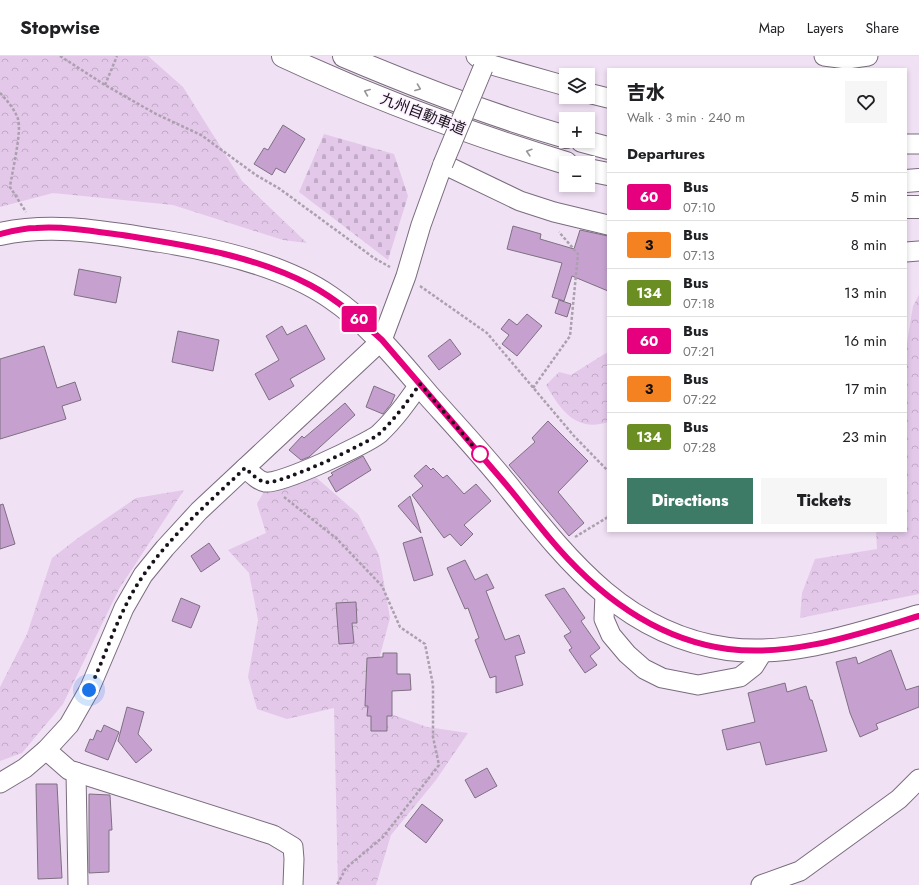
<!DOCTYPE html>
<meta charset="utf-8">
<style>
:root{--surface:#fff;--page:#f6f6f6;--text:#202124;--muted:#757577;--line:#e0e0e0;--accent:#3e7b66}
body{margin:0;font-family:Jost,"Noto Sans JP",sans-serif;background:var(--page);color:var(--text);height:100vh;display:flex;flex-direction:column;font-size:15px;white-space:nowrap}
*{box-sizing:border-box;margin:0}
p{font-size:13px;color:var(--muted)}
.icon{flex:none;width:22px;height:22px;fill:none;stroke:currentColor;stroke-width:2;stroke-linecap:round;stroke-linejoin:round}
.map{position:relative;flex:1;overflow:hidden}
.details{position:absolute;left:607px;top:12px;width:300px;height:464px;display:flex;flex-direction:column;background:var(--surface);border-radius:0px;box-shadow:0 2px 6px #0003}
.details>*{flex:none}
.badge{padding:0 8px;border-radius:3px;font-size:14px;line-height:26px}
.controls{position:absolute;left:559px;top:12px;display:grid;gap:8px}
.controls a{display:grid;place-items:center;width:36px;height:36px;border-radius:0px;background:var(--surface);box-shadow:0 2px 6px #0003;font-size:20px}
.you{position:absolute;width:20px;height:20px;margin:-10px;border:3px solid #fff;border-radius:50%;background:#1a73e8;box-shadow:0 0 0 6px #1a73e833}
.map>.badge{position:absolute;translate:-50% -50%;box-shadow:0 0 0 2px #fff}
h2{padding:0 20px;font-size:15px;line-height:36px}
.round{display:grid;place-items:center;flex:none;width:42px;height:42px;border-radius:0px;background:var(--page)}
.headline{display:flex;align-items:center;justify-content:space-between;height:68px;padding:0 20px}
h1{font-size:19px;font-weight:800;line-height:30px}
.primary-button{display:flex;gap:8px;margin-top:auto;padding:8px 20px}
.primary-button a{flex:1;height:46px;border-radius:0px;background:var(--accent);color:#fff;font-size:16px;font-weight:800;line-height:46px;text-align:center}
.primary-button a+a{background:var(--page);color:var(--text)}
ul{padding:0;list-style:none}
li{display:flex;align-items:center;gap:12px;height:48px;padding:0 20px;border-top:1px solid var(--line)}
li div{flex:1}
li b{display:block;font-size:15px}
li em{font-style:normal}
li .badge{min-width:44px;font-weight:700;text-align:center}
header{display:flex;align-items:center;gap:24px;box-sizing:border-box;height:56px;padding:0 20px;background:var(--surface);border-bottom:1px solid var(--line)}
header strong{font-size:19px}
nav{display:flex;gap:22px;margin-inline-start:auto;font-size:14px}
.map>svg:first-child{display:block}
</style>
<header>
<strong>Stopwise</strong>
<nav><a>Map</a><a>Layers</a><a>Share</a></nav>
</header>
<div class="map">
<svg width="919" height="829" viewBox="0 0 919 829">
<defs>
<pattern id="forest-crowns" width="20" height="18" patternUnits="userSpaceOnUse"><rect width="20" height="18" fill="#e3c8ea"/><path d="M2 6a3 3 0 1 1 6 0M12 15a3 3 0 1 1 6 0" fill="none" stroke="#c2abc8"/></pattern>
<pattern id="cemetery-stones" width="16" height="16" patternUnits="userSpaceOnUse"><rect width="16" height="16" fill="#e3c8ea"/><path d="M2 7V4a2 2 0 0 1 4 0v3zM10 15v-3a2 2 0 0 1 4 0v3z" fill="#c2abc8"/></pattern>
</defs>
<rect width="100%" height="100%" fill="#f0e1f4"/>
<g fill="url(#forest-crowns)">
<polygon points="0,0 148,0 183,31 242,125 307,187 283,184 173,149 53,137 0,151"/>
<polygon points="919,239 919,538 800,562 802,537 815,503 877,493 876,475 906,475 906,293 913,250"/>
<path d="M606,297L608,298V366C576,377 560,353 546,329L559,316L571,319Z"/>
<polygon points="303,410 358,458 379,499 390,562 375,618 377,653 427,671 468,677 436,724 391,779 376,829 338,829 334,652 287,663 257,653 248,621 258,564 249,517 228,494 266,477 257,448 276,414"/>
<polygon points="184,434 119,533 63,648 22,697 0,705 0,631 27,578 52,502 78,482 136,442"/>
</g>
<polygon fill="url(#cemetery-stones)" points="324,78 394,98 408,140 388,204 299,136"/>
<g fill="#c6a1d0" stroke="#7d7081">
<polygon points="283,69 305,83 285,117 276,112 272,119 254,108 264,92 268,94"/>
<polygon points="513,170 541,178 540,183 574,193 580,174 608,180 608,235 572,220 564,245 552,241 562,207 507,193"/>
<polygon points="79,213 121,221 116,247 74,239"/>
<polygon points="559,244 571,248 567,261 555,257"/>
<polygon points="527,258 542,270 517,300 502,288 509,279 501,273 509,263 517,269"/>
<polygon points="306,269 325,303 290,323 294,330 269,344 255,318 279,304 266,280 282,270 287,279"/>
<polygon points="178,275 219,284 213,315 172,306"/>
<polygon points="450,283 461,298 439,314 428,300"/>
<polygon points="44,290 57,332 75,326 81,344 62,350 66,363 0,383 0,303"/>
<polygon points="374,330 395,339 391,348 383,358 366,351"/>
<polygon points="345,347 355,359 309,401 301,404 289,394 302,380 304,382"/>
<polygon points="548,365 588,405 558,436 584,467 569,480 509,409 535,386 532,382"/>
<polygon points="363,400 371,414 336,436 328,422 333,419 331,417"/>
<polygon points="426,409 431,414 433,412 443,422 447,419 464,438 476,428 491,445 464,469 473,478 461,490 450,478 444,482 412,439 423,430 414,420"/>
<polygon points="410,440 421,477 398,450"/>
<polygon points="3,448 15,488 0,493 0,449"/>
<polygon points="422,481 433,519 414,525 403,487"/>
<polygon points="209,487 220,503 201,516 191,500"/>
<polygon points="465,504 475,524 487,518 494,532 486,535 505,584 519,579 525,597 515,600 523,629 496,637 496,620 490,622 475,584 479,582 468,552 465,553 447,512"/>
<polygon points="564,532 585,562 581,565 600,592 590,600 597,609 585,617 569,594 572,592 564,580 571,576 545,539"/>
<polygon points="181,542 200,550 191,572 172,565"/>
<polygon points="356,546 357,567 352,567 354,587 339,588 336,547"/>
<polygon points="891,594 906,634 919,630 919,651 876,668 878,673 860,681 850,657 836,606 856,601 858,608"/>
<polygon points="383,597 397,597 397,618 410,618 411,634 392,635 392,660 387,660 387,675 371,675 371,660 367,660 368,650 365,650 367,602 383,601"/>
<polygon points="785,627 787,636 806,630 810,644 812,644 827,695 766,709 760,686 727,694 722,674 755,666 748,637"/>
<polygon points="127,651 144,656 138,678 152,694 136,707 118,685"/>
<polygon points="104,669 119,676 108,704 85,695 90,683 93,684 97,674 101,676"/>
<polygon points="487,712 497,730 475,742 465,724"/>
<polygon points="36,728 57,728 62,822 38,823"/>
<polygon points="89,738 110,739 112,774 109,774 109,816 89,817"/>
<polygon points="422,748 443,764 426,787 405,770"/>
</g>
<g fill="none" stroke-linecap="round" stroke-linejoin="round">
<g stroke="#796c7d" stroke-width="21">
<g id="minor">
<polyline points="476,0 485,7 566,30"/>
<polyline points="824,0 847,3 868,0"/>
<polyline points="588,37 608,42"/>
<polyline points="906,88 919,88"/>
<polyline points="906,196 919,195"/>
<path d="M245,412C250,416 258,425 265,426C278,430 366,388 379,378C395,363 407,346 419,329"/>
<polyline points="605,538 604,563 611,579 627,598 644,613 662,622 698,629 740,621 754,610 764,594"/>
<polyline points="46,694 69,714 273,779 293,791 294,803 293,829"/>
<polyline points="76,716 78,829"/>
<polyline points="0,727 25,712 46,694 69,669 89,634 124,552 143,519 165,492 199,455 382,284 406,220 421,169 443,108 520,145 554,156 608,169"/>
<polyline points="761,829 800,815 899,743 919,723"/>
</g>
</g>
<g stroke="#796c7d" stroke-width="24">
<path id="major" d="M0,178C54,166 107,177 161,185C216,194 284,209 330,241C370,268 398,304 429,340C456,370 483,399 508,430C568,505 625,579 728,593C793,601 858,578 919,560"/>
</g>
<g stroke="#796c7d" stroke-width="24">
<g id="highway">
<path d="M283,0C375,43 470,78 566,107"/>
<path d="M344,0C417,31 490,59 566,81"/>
<polyline points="582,85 608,92"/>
<polyline points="588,114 608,118"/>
<polyline points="906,125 919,124"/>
<polyline points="906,151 919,151"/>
</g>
</g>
<g stroke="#aca0af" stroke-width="2.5" stroke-dasharray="3 2" stroke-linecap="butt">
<polyline points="60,0 105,29 156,58 201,79 256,119 280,133 374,202 390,211"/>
<polyline points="105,29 117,0"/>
<path d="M0,37C7,44 15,54 18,63C22,76 12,116 10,131L26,156"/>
<polyline points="420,230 487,277 574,380 608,415"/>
<polyline points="533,332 570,280 578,198 559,176"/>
<polyline points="284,441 336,482 382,530 400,571 425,588 433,629 433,681 439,709 383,781 346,812 337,829"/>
<polyline points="575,481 608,461"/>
</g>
<use href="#minor" stroke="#fff" stroke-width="19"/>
<use href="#major" stroke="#fff" stroke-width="22"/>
<use href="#highway" stroke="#fff" stroke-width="22"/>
<g stroke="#796c7d" stroke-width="21" stroke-linecap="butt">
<polyline id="minor-bridge" points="443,108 483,12"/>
</g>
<use href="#minor-bridge" stroke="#fff" stroke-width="19"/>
</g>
<defs><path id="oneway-chevron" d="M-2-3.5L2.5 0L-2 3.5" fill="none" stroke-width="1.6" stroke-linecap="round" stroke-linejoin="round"/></defs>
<g stroke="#979598">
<use href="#oneway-chevron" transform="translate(418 32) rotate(21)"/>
<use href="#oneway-chevron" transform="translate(367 36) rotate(-158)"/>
<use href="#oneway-chevron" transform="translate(529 96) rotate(-163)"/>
</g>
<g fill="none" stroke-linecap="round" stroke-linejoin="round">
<g stroke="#fff" stroke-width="9">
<path id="line" d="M0,178C12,175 24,172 36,172C67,170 99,176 129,180C191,190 255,200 310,229C338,244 360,264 382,284C422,331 463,378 503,425C522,447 539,471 558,492C603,543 659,584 728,593C793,601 858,578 919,560"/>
</g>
<use href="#line" stroke="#e6007e" stroke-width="6"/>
<path stroke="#18131a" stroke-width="4" stroke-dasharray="0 7.2" d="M89,634C102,608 111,579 124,553C150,497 201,454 245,412C250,416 258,425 265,426C278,430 366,388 379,378C395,363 407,346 420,328L480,398"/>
</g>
<circle fill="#fff" stroke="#e6007e" stroke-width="2" cx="480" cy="398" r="8"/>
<g text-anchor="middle" stroke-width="3" stroke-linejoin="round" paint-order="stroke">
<g font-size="15" fill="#18131a" stroke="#fcefff">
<text transform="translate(423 58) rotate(21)" y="5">九州自動車道</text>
</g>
</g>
</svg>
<div class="controls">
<a><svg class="icon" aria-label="layers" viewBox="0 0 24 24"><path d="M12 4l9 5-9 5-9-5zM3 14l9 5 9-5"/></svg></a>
<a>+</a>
<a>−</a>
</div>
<div class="you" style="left:89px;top:634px"></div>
<b class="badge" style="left:359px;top:263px;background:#e6007e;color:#fff">60</b>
<section class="details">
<div class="headline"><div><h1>吉水</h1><p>Walk · 3 min · 240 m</p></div><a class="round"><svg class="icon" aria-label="heart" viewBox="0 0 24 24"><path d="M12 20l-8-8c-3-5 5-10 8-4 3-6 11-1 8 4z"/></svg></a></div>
<h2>Departures</h2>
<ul>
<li><span class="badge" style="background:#e6007e;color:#fff">60</span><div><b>Bus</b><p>07:10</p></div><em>5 min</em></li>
<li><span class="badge" style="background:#f58220;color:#111">3</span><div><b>Bus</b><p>07:13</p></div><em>8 min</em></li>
<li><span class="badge" style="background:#6b8e23;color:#fff">134</span><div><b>Bus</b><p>07:18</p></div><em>13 min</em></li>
<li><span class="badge" style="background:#e6007e;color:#fff">60</span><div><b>Bus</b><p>07:21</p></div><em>16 min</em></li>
<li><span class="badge" style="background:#f58220;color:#111">3</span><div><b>Bus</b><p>07:22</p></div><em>17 min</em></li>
<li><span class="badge" style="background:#6b8e23;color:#fff">134</span><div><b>Bus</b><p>07:28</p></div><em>23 min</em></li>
</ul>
<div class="primary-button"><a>Directions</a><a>Tickets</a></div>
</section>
</div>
